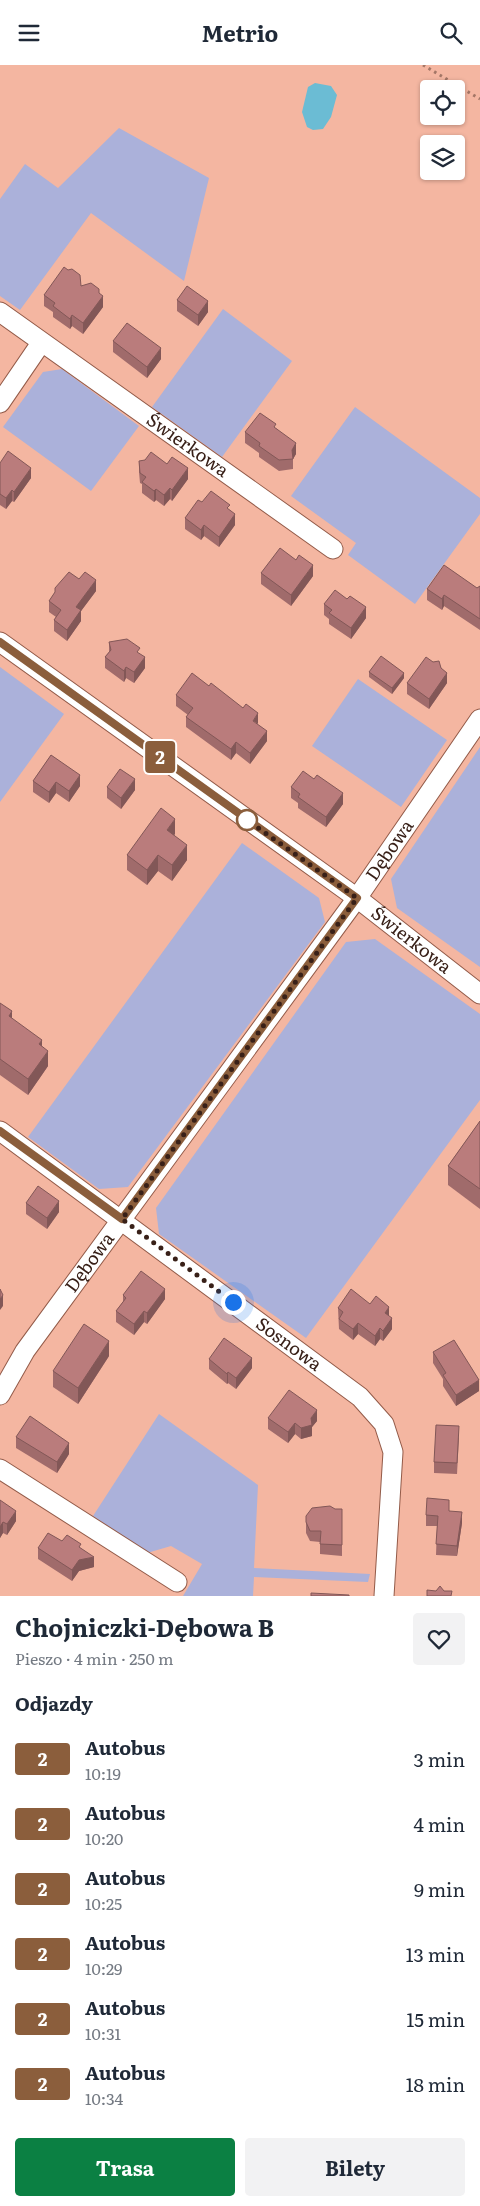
<!DOCTYPE html>
<html lang="pl">
<meta charset="utf-8">
<style>
:root{--surface:#fff;--page:#f2f2f3;--text:#1f2937;--muted:#747a83;--accent:#0b8043}
body{margin:0;font-family:Literata,serif;background:var(--page);color:var(--text);height:100vh;display:flex;flex-direction:column;font-size:19px;white-space:nowrap}
*{box-sizing:border-box;margin:0}
p{font-size:16px;color:var(--muted)}
.icon{flex:none;width:28px;height:28px;fill:none;stroke:currentColor;stroke-width:2;stroke-linecap:round;stroke-linejoin:round}
.map{position:relative;height:1531px;overflow:hidden}
.details{display:flex;flex-direction:column;background:var(--surface);flex:1}
.details>*{flex:none}
.badge{padding:0 10px;border-radius:4px;font-size:18px;line-height:32px}
.fabs{position:absolute;left:420px;top:15px;display:grid;gap:10px}
.fabs a{display:grid;place-items:center;width:45px;height:45px;border-radius:5px;background:var(--surface);box-shadow:0 1px 4px #0004;font-size:25px}
.you{position:absolute;width:25px;height:25px;margin:-12px;border:4px solid #fff;border-radius:50%;background:#1a73e8;box-shadow:0 0 0 8px #1a73e833}
.map>.badge{position:absolute;translate:-50% -50%;box-shadow:0 0 0 2px #fff}
h2{padding:0 15px;font-size:19px;line-height:45px}
.round{display:grid;place-items:center;flex:none;width:52px;height:52px;border-radius:5px;background:var(--page)}
.headline{display:flex;align-items:center;justify-content:space-between;height:85px;padding:0 15px}
h1{font-size:24px;font-weight:700;line-height:38px}
.button{display:flex;gap:10px;margin-top:auto;padding:10px 15px}
.button a{flex:1;height:58px;border-radius:5px;background:var(--accent);color:#fff;font-size:20px;font-weight:700;line-height:58px;text-align:center}
.button a+a{background:var(--page);color:var(--text)}
ul{padding:0;list-style:none}
li{display:flex;align-items:center;gap:15px;height:65px;padding:0 15px}
li div{flex:1}
li b{display:block;font-size:19px}
li em{font-style:normal}
li .badge{min-width:55px;font-weight:700;text-align:center}
header{display:flex;justify-content:space-between;align-items:center;height:65px;padding:0 15px;background:var(--surface);font-size:22px;font-weight:700}
.map>svg:first-child{display:block}
</style>
<header><svg class="icon" aria-label="menu" viewBox="0 0 24 24"><path d="M4 6h16M4 12h16M4 18h16"/></svg>Metrio<svg class="icon" aria-label="search" viewBox="0 0 24 24"><circle cx="10" cy="10" r="6"/><path d="M15 15l6 6"/></svg></header>
<div class="map">
<svg width="480" height="1531" viewBox="0 0 480 1531">
<rect width="100%" height="100%" fill="#f4b6a1"/>
<g fill="#abb1da">
<polygon points="119,63 209,113 184,216 91,148 20,245 0,231 0,134 25,99 58,123"/>
<polygon points="223,244 292,296 222,392 152,342"/>
<polygon points="62,304 139,361 91,426 3,362 43,307"/>
<polygon points="355,342 480,433 480,449 415,539 348,490 356,478 291,431"/>
<polygon points="0,602 64,649 0,737"/>
<polygon points="358,614 447,675 401,742 312,681"/>
<polygon points="480,682 480,902 397,843 391,814"/>
<polygon points="242,778 319,833 325,857 128,1122 99,1124 28,1072"/>
<polygon points="375,874 480,949 480,1035 306,1273 159,1169 156,1143 346,877"/>
<polygon points="159,1349 258,1420 254,1503 370,1509 368,1517 254,1512 253,1531 183,1531 202,1499 171,1481 147,1488 93,1451"/>
</g>
<polygon fill="#6bbcd4" points="315,18 331,21 337,30 331,52 323,64 313,65 307,62 302,47 308,22"/>
<g fill="none" stroke-linecap="round" stroke-linejoin="round">
<g stroke="#935b49" stroke-width="21">
<g id="minor">
<path id="s1" d="M0,247L333,484"/>
<polyline points="0,338 41,278"/>
<path id="s2" d="M0,577L357,833L480,929"/>
<path id="s3" d="M0,1066L360,1332L384,1359L393,1387L384,1531"/>
<path id="s4" d="M0,1330L25,1286L357,833L480,654"/>
<polyline points="0,1404 177,1517"/>
</g>
</g>
<polyline stroke="#a37666" stroke-width="3" stroke-dasharray="2.5 4" stroke-linecap="butt" points="423,0 480,34"/>
<use href="#minor" stroke="#fff" stroke-width="19"/>
</g>
<g fill="#a06b6b">
<polygon points="81,221 99,228 103,242 83,269 72,261 70,264 53,252 53,247 44,241 44,230"/>
<polygon points="177,235 208,247 198,261 177,246"/>
<polygon points="113,276 161,294 147,313 113,287"/>
<polygon points="276,363 296,389 293,394 293,404 279,406 259,392 259,388 245,378 245,367"/>
<polygon points="139,396 188,414 172,436 170,434 164,441 156,435 154,437 142,428 142,419 140,418 139,407"/>
<polygon points="0,398 31,413 14,437 12,436 6,444 0,440"/>
<polygon points="202,437 230,445 235,460 219,482 204,471 201,475 185,464 185,453"/>
<polygon points="261,508 313,511 291,541 261,519"/>
<polygon points="480,521 480,565 444,541 442,545 427,535 427,524 477,523"/>
<polygon points="55,523 96,526 81,546 81,556 67,576 54,566 54,555 56,552 49,547 49,536 55,528"/>
<polygon points="324,539 366,553 351,574 329,559 329,554 324,550"/>
<polygon points="109,577 140,589 145,603 134,618 126,613 124,617 105,603 105,592 109,587"/>
<polygon points="433,597 441,603 447,618 429,644 407,629 407,618"/>
<polygon points="369,607 404,613 392,629 369,612"/>
<polygon points="176,630 257,659 267,676 250,699 236,688 231,695 186,662 186,652 188,650 176,641"/>
<polygon points="51,690 80,721 69,737 56,728 49,738 33,727 33,716"/>
<polygon points="107,722 135,725 121,744 107,733"/>
<polygon points="291,722 343,739 326,762 298,743 298,738 291,733"/>
<polygon points="175,769 174,770 187,795 172,816 158,806 147,820 127,805 127,790"/>
<polygon points="0,938 48,1001 28,1030 0,1010"/>
<polygon points="480,1056 480,1144 448,1120 448,1101"/>
<polygon points="26,1138 59,1147 47,1164 26,1149"/>
<polygon points="123,1230 165,1234 147,1259 144,1257 134,1270 116,1257 116,1246 123,1237"/>
<polygon points="370,1239 389,1252 392,1264 383,1276 380,1274 375,1281 358,1269 353,1275 339,1264 338,1243"/>
<polygon points="433,1287 479,1326 456,1341 443,1321 443,1314 433,1298"/>
<polygon points="109,1291 78,1339 53,1322 53,1306"/>
<polygon points="209,1294 252,1303 236,1324 228,1318 227,1319 209,1304"/>
<polygon points="268,1353 317,1356 312,1362 312,1371 301,1374 295,1369 288,1378 268,1364"/>
<polygon points="16,1372 69,1389 57,1408 16,1383"/>
<polygon points="459,1372 457,1409 434,1408 434,1397"/>
<polygon points="0,1435 16,1456 7,1470 3,1468 0,1473"/>
<polygon points="335,1444 342,1444 342,1491 320,1489 320,1477 310,1476 306,1468 306,1451"/>
<polygon points="449,1446 462,1458 457,1491 436,1490 437,1461 426,1461 426,1450"/>
<polygon points="62,1476 81,1484 94,1502 79,1506 72,1516 38,1494 38,1483"/>
</g>
<g fill="#825757">
<polygon points="103,231 103,242 83,269 83,258"/>
<polygon points="208,236 208,247 198,261 198,250"/>
<polygon points="72,250 72,261 70,264 70,254"/>
<polygon points="161,283 161,294 147,313 147,302"/>
<polygon points="296,378 296,389 293,394 292,385"/>
<polygon points="31,403 31,413 14,437 14,427"/>
<polygon points="188,403 188,414 172,436 172,425"/>
<polygon points="170,423 170,434 164,441 164,430"/>
<polygon points="156,424 156,435 154,437 154,426"/>
<polygon points="12,425 12,436 6,444 6,433"/>
<polygon points="235,449 235,460 219,482 219,472"/>
<polygon points="204,460 204,471 201,475 201,465"/>
<polygon points="313,500 313,511 291,541 291,530"/>
<polygon points="96,515 96,526 81,546 81,556 67,576 67,565 76,542"/>
<polygon points="444,530 444,541 442,545 442,534"/>
<polygon points="366,542 366,553 351,574 351,563"/>
<polygon points="145,592 145,603 134,618 134,607"/>
<polygon points="126,602 126,613 124,617 124,606"/>
<polygon points="404,608 404,613 392,629 392,623"/>
<polygon points="447,608 447,618 429,644 429,634"/>
<polygon points="258,648 258,659 253,656"/>
<polygon points="267,666 267,676 250,699 250,688"/>
<polygon points="236,677 236,688 231,695 231,684"/>
<polygon points="80,710 80,721 69,737 69,726"/>
<polygon points="135,714 135,725 121,744 121,733"/>
<polygon points="56,717 56,728 49,738 49,727"/>
<polygon points="343,728 343,739 326,762 326,752"/>
<polygon points="175,754 175,769 167,780 167,765"/>
<polygon points="187,780 187,795 172,816 172,800"/>
<polygon points="158,790 158,806 147,820 147,805"/>
<polygon points="12,946 12,962 9,951"/>
<polygon points="42,975 42,990 39,979"/>
<polygon points="48,986 48,1001 28,1030 28,1014"/>
<polygon points="59,1136 59,1147 47,1164 47,1153"/>
<polygon points="165,1224 165,1234 147,1259 147,1248"/>
<polygon points="3,1230 3,1241 0,1245 0,1234"/>
<polygon points="389,1242 389,1252 385,1248"/>
<polygon points="144,1246 144,1257 134,1270 134,1259"/>
<polygon points="392,1253 392,1264 383,1276 383,1266"/>
<polygon points="358,1258 358,1269 353,1275 353,1264"/>
<polygon points="380,1263 380,1274 375,1281 375,1271"/>
<polygon points="109,1276 109,1291 78,1339 78,1323"/>
<polygon points="252,1293 252,1303 236,1324 236,1313"/>
<polygon points="228,1307 228,1318 227,1319 227,1309"/>
<polygon points="479,1315 479,1326 456,1341 456,1330"/>
<polygon points="317,1345 317,1356 312,1362 312,1371 301,1374 301,1363 311,1353"/>
<polygon points="295,1358 295,1369 288,1378 288,1367"/>
<polygon points="69,1378 69,1389 57,1408 57,1397"/>
<polygon points="16,1446 16,1456 7,1470 7,1459"/>
<polygon points="462,1447 462,1458 457,1491 457,1481"/>
<polygon points="3,1457 3,1468 0,1473 0,1462"/>
<polygon points="94,1492 94,1502 79,1506 72,1516 72,1505 79,1495"/>
</g>
<g fill="#ba7c7c" stroke="#825757">
<polygon points="64,202 68,205 72,204 80,210 81,221 91,218 99,224 99,228 103,231 83,258 72,250 70,254 53,241 55,238 44,230"/>
<polygon points="187,221 208,236 198,250 177,235"/>
<polygon points="127,258 161,283 147,302 113,276"/>
<polygon points="260,348 276,359 274,362 296,378 292,385 293,394 279,395 259,381 260,378 245,367"/>
<polygon points="8,386 31,403 14,427 12,425 6,433 0,429 0,398"/>
<polygon points="151,387 167,399 172,392 188,403 172,425 170,423 164,430 156,424 154,426 142,417 146,412 140,408 139,396 145,395"/>
<polygon points="211,426 230,440 227,443 235,449 219,472 204,460 201,465 185,453 198,435 202,437"/>
<polygon points="280,483 296,495 299,490 313,500 291,530 261,508"/>
<polygon points="444,500 477,523 480,521 480,554 444,530 442,534 427,524"/>
<polygon points="69,507 79,514 85,507 96,515 76,542 81,545 67,565 54,555 61,545 49,536 55,527 55,523"/>
<polygon points="335,525 347,534 350,531 366,542 351,563 329,548 332,545 324,539"/>
<polygon points="127,574 140,583 137,587 145,592 134,607 126,602 124,606 105,592 111,585 109,577"/>
<polygon points="381,591 404,608 392,623 369,607"/>
<polygon points="426,592 433,597 439,596 441,603 447,608 429,634 407,618"/>
<polygon points="192,608 209,621 211,618 243,643 246,639 258,648 253,656 267,666 250,688 236,677 231,684 186,652 193,643 176,630"/>
<polygon points="51,690 80,710 69,726 56,717 49,727 33,716"/>
<polygon points="120,704 135,714 121,733 107,722"/>
<polygon points="303,706 314,714 317,710 343,728 326,752 298,732 300,729 291,722"/>
<polygon points="161,743 175,754 167,765 187,780 172,800 158,790 147,805 127,790"/>
<polygon points="0,938 12,946 9,951 42,975 39,979 48,986 28,1014 0,994"/>
<polygon points="480,1056 480,1124 448,1101"/>
<polygon points="38,1121 59,1136 47,1153 26,1138"/>
<polygon points="141,1206 165,1224 147,1248 144,1246 134,1259 116,1246 126,1233 123,1230"/>
<polygon points="0,1224 3,1230 0,1234"/>
<polygon points="351,1224 370,1239 376,1231 389,1242 385,1248 392,1253 383,1266 380,1263 375,1271 358,1258 353,1264 339,1254 343,1247 338,1243"/>
<polygon points="84,1259 109,1276 78,1323 53,1306"/>
<polygon points="224,1273 252,1293 236,1313 228,1307 227,1309 209,1294"/>
<polygon points="454,1275 479,1315 456,1330 443,1310 446,1308 433,1287"/>
<polygon points="289,1325 317,1345 311,1353 312,1360 301,1363 295,1358 288,1367 268,1353"/>
<polygon points="30,1351 69,1378 57,1397 16,1372"/>
<polygon points="436,1360 459,1361 457,1398 434,1397"/>
<polygon points="427,1433 449,1435 449,1446 462,1447 457,1481 436,1479 438,1451 426,1450"/>
<polygon points="0,1435 16,1446 7,1459 3,1457 0,1462"/>
<polygon points="330,1441 335,1444 342,1444 342,1480 320,1479 321,1466 310,1466 306,1457 306,1451 312,1443"/>
<polygon points="48,1468 62,1476 67,1470 81,1479 79,1482 94,1492 79,1495 72,1505 38,1483"/>
<polygon points="440,1521 444,1526 452,1526 451,1531 427,1531 427,1525 436,1526"/>
<polygon points="311,1528 349,1530 349,1531 311,1531"/>
</g>
<g fill="none" stroke-linecap="round" stroke-linejoin="round">
<g stroke="#fff" stroke-width="11">
<polyline id="line" points="0,577 357,833 122,1154 0,1066"/>
</g>
<use href="#line" stroke="#8b5e3c" stroke-width="8"/>
<polyline stroke="#382018" stroke-width="5" stroke-dasharray="0 9" points="233,1237 122,1154 357,833 247,755"/>
</g>
<circle fill="#fff" stroke="#8b5e3c" stroke-width="2.5" cx="247" cy="755" r="10"/>
<g text-anchor="middle" stroke-width="5" stroke-linejoin="round" paint-order="stroke">
<g font-size="18" fill="#382018" stroke="#fbe1d8">
<text dy="6" stroke="none"><textPath href="#s1" startOffset="230">Świerkowa</textPath></text>
<text dy="6" stroke="none"><textPath href="#s4" startOffset="670">Dębowa</textPath></text>
<text dy="6" stroke="none"><textPath href="#s2" startOffset="508">Świerkowa</textPath></text>
<text dy="6" stroke="none"><textPath href="#s4" startOffset="160">Dębowa</textPath></text>
<text dy="6" stroke="none"><textPath href="#s3" startOffset="359">Sosnowa</textPath></text>
</g>
</g>
</svg>
<div class="fabs">
<a><svg class="icon" aria-label="locate" viewBox="0 0 24 24"><circle cx="12" cy="12" r="6"/><path d="M12 2v4M12 18v4M2 12h4M18 12h4"/></svg></a>
<a><svg class="icon" aria-label="layers" viewBox="0 0 24 24"><path d="M12 4l9 5-9 5-9-5zM3 14l9 5 9-5"/></svg></a>
</div>
<div class="you" style="left:233px;top:1237px"></div>
<b class="badge" style="left:160px;top:692px;background:#8b5e3c;color:#fff">2</b>
</div>
<section class="details">
<div class="headline"><div><h1>Chojniczki-Dębowa B</h1><p>Pieszo · 4 min · 250 m</p></div><a class="round"><svg class="icon" aria-label="heart" viewBox="0 0 24 24"><path d="M12 20l-8-8c-3-5 5-10 8-4 3-6 11-1 8 4z"/></svg></a></div>
<h2>Odjazdy</h2>
<ul>
<li><span class="badge" style="background:#8b5e3c;color:#fff">2</span><div><b>Autobus</b><p>10:19</p></div><em>3 min</em></li>
<li><span class="badge" style="background:#8b5e3c;color:#fff">2</span><div><b>Autobus</b><p>10:20</p></div><em>4 min</em></li>
<li><span class="badge" style="background:#8b5e3c;color:#fff">2</span><div><b>Autobus</b><p>10:25</p></div><em>9 min</em></li>
<li><span class="badge" style="background:#8b5e3c;color:#fff">2</span><div><b>Autobus</b><p>10:29</p></div><em>13 min</em></li>
<li><span class="badge" style="background:#8b5e3c;color:#fff">2</span><div><b>Autobus</b><p>10:31</p></div><em>15 min</em></li>
<li><span class="badge" style="background:#8b5e3c;color:#fff">2</span><div><b>Autobus</b><p>10:34</p></div><em>18 min</em></li>
</ul>
<div class="button"><a>Trasa</a><a>Bilety</a></div>
</section>
